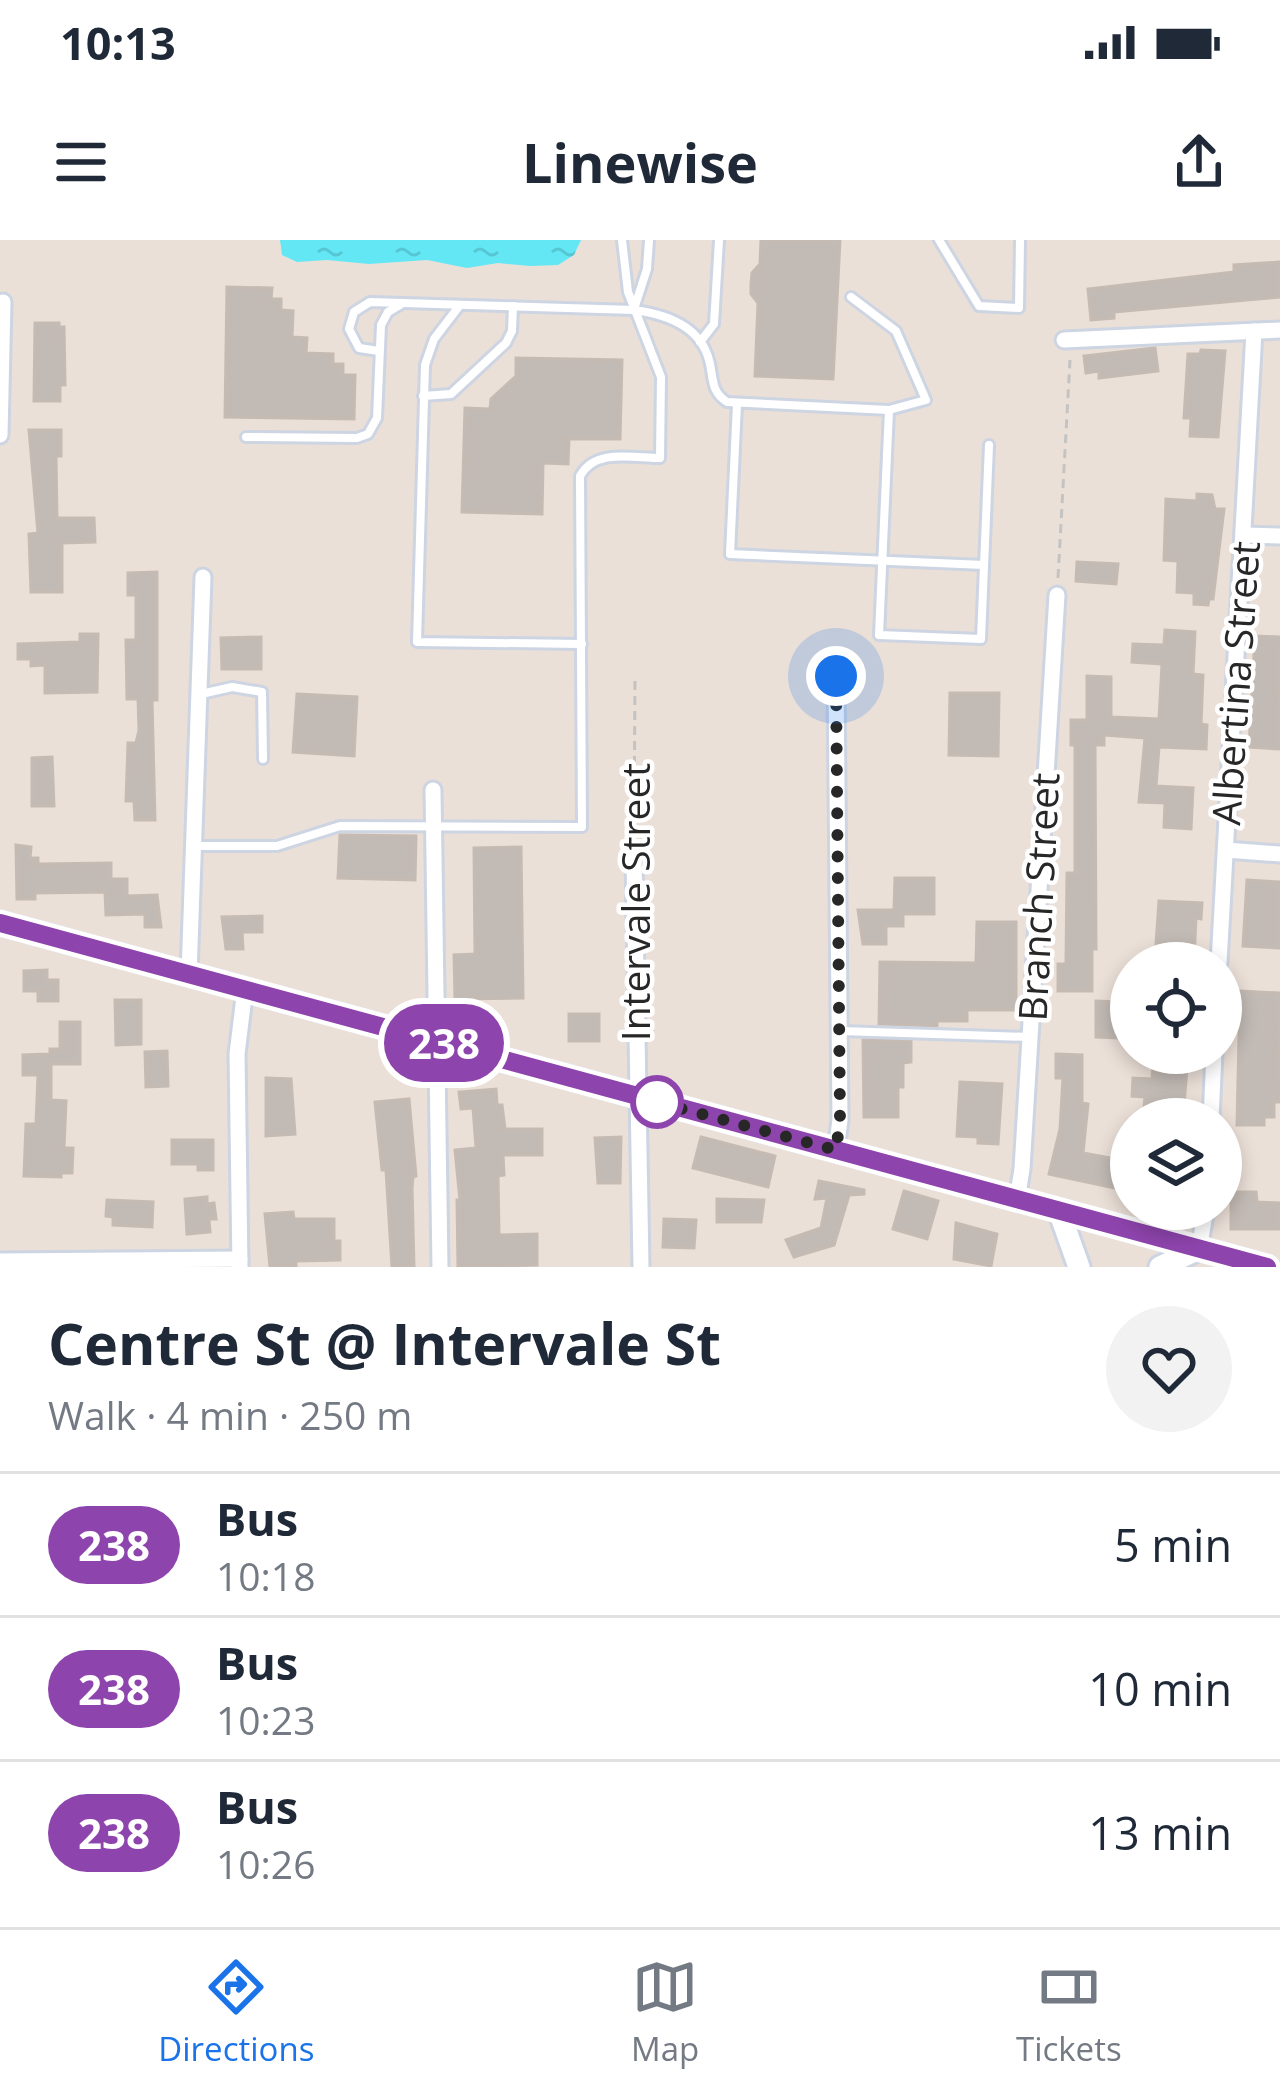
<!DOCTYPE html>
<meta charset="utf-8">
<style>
:root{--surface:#fff;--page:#f2f2f3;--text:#1f2937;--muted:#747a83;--line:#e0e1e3;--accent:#1a73e8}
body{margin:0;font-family:"Open Sans",sans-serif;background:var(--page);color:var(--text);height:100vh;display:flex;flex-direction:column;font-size:45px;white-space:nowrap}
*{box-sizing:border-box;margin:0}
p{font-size:39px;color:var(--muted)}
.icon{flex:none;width:66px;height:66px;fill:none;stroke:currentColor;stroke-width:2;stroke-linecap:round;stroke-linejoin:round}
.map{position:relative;height:1027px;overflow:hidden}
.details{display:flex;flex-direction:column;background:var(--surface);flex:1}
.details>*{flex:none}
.badge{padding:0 24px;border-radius:39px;font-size:42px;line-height:78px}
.controls{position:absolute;left:1110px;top:702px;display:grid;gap:24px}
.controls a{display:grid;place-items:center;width:132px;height:132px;border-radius:50%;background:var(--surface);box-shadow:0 6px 18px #0003;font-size:60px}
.you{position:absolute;width:60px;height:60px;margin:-30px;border:9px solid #fff;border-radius:50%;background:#1a73e8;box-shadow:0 0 0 18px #1a73e833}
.map>.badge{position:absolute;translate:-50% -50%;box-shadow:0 0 0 6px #fff}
.round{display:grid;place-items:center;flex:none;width:126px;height:126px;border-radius:63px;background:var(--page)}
.head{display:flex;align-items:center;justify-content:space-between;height:204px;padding:0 48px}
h1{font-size:57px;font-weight:700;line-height:90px}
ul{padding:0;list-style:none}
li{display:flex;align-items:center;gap:36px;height:144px;padding:0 48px;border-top:3px solid var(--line)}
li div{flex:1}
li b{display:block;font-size:45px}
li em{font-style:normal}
li .badge{min-width:132px;font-weight:700;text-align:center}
.status{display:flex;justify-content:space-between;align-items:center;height:84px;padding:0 60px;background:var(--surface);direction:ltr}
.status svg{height:33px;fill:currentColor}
header{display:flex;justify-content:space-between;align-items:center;height:156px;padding:0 48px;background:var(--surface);font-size:54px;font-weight:700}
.tabs{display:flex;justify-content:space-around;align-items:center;height:168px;border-top:3px solid var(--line);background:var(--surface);font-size:33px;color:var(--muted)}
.tabs a{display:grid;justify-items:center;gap:6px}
.tabs .selected{color:var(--accent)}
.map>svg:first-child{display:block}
</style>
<div class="status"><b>10:13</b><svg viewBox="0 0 49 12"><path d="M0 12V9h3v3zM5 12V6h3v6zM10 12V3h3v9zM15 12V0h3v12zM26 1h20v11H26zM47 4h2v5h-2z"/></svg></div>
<header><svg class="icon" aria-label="menu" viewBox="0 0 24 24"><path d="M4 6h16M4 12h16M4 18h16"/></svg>Linewise<svg class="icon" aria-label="share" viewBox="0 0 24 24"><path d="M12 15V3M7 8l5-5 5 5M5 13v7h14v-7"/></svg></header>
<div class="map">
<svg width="1280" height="1027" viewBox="0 0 1280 1027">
<defs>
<pattern id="water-ripples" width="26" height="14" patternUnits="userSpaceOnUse" patternTransform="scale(3)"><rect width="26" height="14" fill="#63e7f5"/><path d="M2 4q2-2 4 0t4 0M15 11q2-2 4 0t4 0" fill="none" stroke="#56c6d2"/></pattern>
</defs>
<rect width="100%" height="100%" fill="#ebe0d8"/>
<polygon fill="url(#water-ripples)" points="280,0 581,0 574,15 558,25 530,26 498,23 467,28 427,20 369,24 327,20 297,22 282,15"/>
<g fill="#c2bab5" stroke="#c6bbb2" stroke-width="3">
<polygon points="761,0 840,0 833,139 755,136 758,63 751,54 751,44 752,33 760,24"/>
<polygon points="1280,22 1280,57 1114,72 1114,78 1091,80 1088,49 1234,32 1234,25"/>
<polygon points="227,47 272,48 271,59 281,59 281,70 293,71 292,97 307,98 306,113 333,114 333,124 343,124 343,135 355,135 354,179 225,177"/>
<polygon points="35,83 59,83 59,87 64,87 65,145 60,145 60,161 34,161"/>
<polygon points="1155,108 1158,131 1099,138 1099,131 1086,133 1084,116"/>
<polygon points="1201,110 1225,111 1218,197 1190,196 1191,178 1184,178 1188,114 1200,114"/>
<polygon points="516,118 622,120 620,199 569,199 568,224 543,223 542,274 462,272 465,168 490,169 491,159 516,136"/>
<polygon points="29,190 61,190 61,216 56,216 57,278 94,278 95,302 62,303 62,352 31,352 29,294 38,293"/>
<polygon points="1197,254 1212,255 1215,269 1224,269 1213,359 1209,359 1208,365 1194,364 1194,353 1177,352 1178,321 1164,320 1166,259 1197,261"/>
<polygon points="1077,322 1118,324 1116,344 1076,341"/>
<polygon points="157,332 157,460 152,460 155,580 135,580 134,561 126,561 128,503 136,503 139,490 138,459 127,459 126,400 136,400 136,355 128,355 128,333"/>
<polygon points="1165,390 1195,392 1193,434 1203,435 1201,484 1207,485 1206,509 1159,507 1156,546 1193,548 1191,589 1164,587 1165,563 1139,562 1145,498 1104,495 1104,505 1095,505 1096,709 1092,709 1092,751 1058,751 1058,724 1066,724 1067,633 1075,633 1075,505 1071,505 1071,480 1087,480 1087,436 1111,437 1111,477 1159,479 1162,424 1132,422 1133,404 1164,405"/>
<polygon points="80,394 98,394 97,452 45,453 45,425 31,426 31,419 18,419 18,404 80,402"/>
<polygon points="1255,396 1280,397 1279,509 1249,507"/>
<polygon points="261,397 261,429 222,429 221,398"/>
<polygon points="950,453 999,453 998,516 949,515"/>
<polygon points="297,454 357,457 354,516 293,512"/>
<polygon points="52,517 54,566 32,566 32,518"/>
<polygon points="340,595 416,596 415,640 338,638"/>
<polygon points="16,605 31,607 30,618 38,618 38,624 111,623 111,639 127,639 127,656 157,655 161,687 145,687 145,674 106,675 105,652 35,653 35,659 17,659"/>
<polygon points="521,607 523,758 455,759 454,715 475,714 474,608"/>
<polygon points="895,638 934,638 934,674 903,674 903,686 886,686 886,704 863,704 858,670 894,670"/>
<polygon points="1247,640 1280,642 1280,708 1243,706"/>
<polygon points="1159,661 1202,663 1201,679 1196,678 1194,720 1155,718"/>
<polygon points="262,676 262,692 242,692 243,709 226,709 222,677"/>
<polygon points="977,682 1016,682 1016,770 967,770 967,781 937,781 937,786 879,784 880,722 976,723"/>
<polygon points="47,730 47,740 58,740 58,761 38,761 38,751 24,751 24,731"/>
<polygon points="1240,751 1279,753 1280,862 1274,862 1274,877 1264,877 1264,885 1237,885"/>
<polygon points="115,760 141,760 141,804 116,805"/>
<polygon points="1096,761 1119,762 1118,798 1096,797"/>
<rect x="569" y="774" width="30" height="27"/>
<polygon points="60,782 80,782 80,824 51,824 51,860 66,861 64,908 73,908 72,933 61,933 61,937 24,936 26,884 36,884 38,835 23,835 23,815 50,814 50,809 60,809"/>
<polygon points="863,800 911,801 911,822 903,823 903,847 898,847 898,877 864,877"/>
<polygon points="167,811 168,846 146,847 145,812"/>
<polygon points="1154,813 1188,815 1183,879 1143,879 1145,857 1132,856 1133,838 1152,839"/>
<polygon points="1056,814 1082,815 1082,863 1088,864 1083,913 1126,921 1115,948 1049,934 1060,889 1063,838 1056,838"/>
<polygon points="266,838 291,839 295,894 266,896"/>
<polygon points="960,842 1002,844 998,904 978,903 978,897 957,896"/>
<polygon points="496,849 497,865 502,865 505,889 542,889 542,915 503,915 504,935 498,936 499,995 537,994 537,1025 458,1027 457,960 460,960 455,910 476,908 473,868 461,869 459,852"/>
<polygon points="409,859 416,936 413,937 412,948 414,1027 392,1027 386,930 382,930 375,862"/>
<polygon points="621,897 620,943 598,943 595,898"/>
<polygon points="701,897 775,916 768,947 693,928"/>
<polygon points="172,900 213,900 213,930 198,930 198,924 172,924"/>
<polygon points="819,941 864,950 864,954 849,955 834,1005 794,1017 786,1000 821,988 827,958 815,959"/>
<polygon points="904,951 938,961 927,999 893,989"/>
<polygon points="1231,952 1256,952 1257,962 1280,963 1280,989 1231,989"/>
<polygon points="207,957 207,964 214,963 216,979 209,979 210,992 187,994 185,959"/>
<polygon points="717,959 764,960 761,982 717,982"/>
<polygon points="107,960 153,962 152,987 113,985 113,977 106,976"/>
<polygon points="293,972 294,979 334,979 334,1001 340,1001 340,1020 296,1021 296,1027 270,1027 265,974"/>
<polygon points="664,979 696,980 694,1008 663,1007"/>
<polygon points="956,983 997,994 991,1026 954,1019"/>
</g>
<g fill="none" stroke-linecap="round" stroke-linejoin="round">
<g stroke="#cdd4e2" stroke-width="14">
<g id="lane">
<polyline points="939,0 979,66 1019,68 1020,0"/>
<polyline points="460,65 434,99 425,125 417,402 582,404"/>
<polyline points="634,69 647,29 649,0"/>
<polyline points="700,102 714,84 719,0"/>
<path d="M379,111L359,108L349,89L354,72L370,62L634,70C665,74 700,86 709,120C714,138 710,151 727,162L889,170L926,160L896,91L851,57"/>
<polyline points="423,156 451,154 506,103 512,91 513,66"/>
<polyline points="737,164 730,314 984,325"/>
<polyline points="889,170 879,395 981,399 989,205"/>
<polyline points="246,197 357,198 368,194 377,178 381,85 388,72 403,63"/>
<polyline points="201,454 232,447 262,452 263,519"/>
<path d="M196,606H277L340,586L582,587L580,236C595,208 633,218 660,218L661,137L628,52L622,0"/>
<polyline points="841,791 1029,797"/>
</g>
</g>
<g stroke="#cdd4e2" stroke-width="21">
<g id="street">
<polyline points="1064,100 1280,90"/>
<polyline points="0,195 3,62"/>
<polyline points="1245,295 1280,296"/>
<polyline points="836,436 840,880 836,910"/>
<polyline points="433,550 440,1027"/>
<polyline points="1226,610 1280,614"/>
<polyline points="634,620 641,1027"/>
<polyline points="1219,723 1254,91"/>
<polyline points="189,734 203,337"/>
<polyline points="1211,879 1214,813"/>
<polyline points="1017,960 1022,929 1057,355"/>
<polyline points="1199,1009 1206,969"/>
<polyline points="0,1021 240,1019"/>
<polyline points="240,1027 237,814 245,749"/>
</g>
</g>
<g stroke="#cdd4e2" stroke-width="27">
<g id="secondary">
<polyline points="0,683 1267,1027"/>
<polyline points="1059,971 1079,1027"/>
<polyline points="1160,1027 1199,1009"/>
</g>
</g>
<g stroke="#c3c3c3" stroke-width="3" stroke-dasharray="9 6" stroke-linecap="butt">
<polyline points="1058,338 1070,120"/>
<polyline points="634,600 635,440"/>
</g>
<use href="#lane" stroke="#fff" stroke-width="8"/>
<use href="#street" stroke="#fff" stroke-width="15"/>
<use href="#secondary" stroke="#fff" stroke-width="21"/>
</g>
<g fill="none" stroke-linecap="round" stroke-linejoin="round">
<g stroke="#fff" stroke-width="27">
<polyline id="line" points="0,683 1267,1027"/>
</g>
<use href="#line" stroke="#8e44ad" stroke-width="18"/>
<polyline stroke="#272727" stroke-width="12" stroke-dasharray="0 21.6" points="657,862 638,857 836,910 840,880 836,436"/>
</g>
<circle fill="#fff" stroke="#8e44ad" stroke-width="6" cx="657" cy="862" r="24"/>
<g text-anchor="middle" stroke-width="9" stroke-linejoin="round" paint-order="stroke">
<g font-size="39" fill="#272727" stroke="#fff">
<text transform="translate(1236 443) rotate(-86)" y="14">Albertina Street</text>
<text transform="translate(1039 657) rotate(-87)" y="14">Branch Street</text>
<text transform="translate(636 662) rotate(-90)" y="14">Intervale Street</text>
</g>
</g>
</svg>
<div class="controls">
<a><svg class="icon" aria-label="locate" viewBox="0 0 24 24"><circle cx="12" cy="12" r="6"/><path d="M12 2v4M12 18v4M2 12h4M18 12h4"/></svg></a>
<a><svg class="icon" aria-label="layers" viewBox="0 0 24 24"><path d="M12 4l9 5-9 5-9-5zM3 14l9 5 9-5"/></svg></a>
</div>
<div class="you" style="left:836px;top:436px"></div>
<b class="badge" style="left:444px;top:803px;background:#8e44ad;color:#fff">238</b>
</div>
<section class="details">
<div class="head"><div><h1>Centre St @ Intervale St</h1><p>Walk · 4 min · 250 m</p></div><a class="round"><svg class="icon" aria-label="heart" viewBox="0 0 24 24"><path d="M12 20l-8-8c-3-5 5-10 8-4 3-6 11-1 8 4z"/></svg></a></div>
<ul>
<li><span class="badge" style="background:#8e44ad;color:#fff">238</span><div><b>Bus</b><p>10:18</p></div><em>5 min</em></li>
<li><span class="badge" style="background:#8e44ad;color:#fff">238</span><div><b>Bus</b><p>10:23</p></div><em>10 min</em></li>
<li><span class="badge" style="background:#8e44ad;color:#fff">238</span><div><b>Bus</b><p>10:26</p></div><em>13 min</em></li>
</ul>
</section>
<nav class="tabs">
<a class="selected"><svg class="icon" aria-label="directions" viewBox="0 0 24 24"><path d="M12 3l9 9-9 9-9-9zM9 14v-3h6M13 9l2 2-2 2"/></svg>Directions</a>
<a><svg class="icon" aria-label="map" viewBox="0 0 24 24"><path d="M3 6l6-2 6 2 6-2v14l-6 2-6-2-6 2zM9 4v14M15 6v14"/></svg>Map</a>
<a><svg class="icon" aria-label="tickets" viewBox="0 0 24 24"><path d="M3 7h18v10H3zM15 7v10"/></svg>Tickets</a>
</nav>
